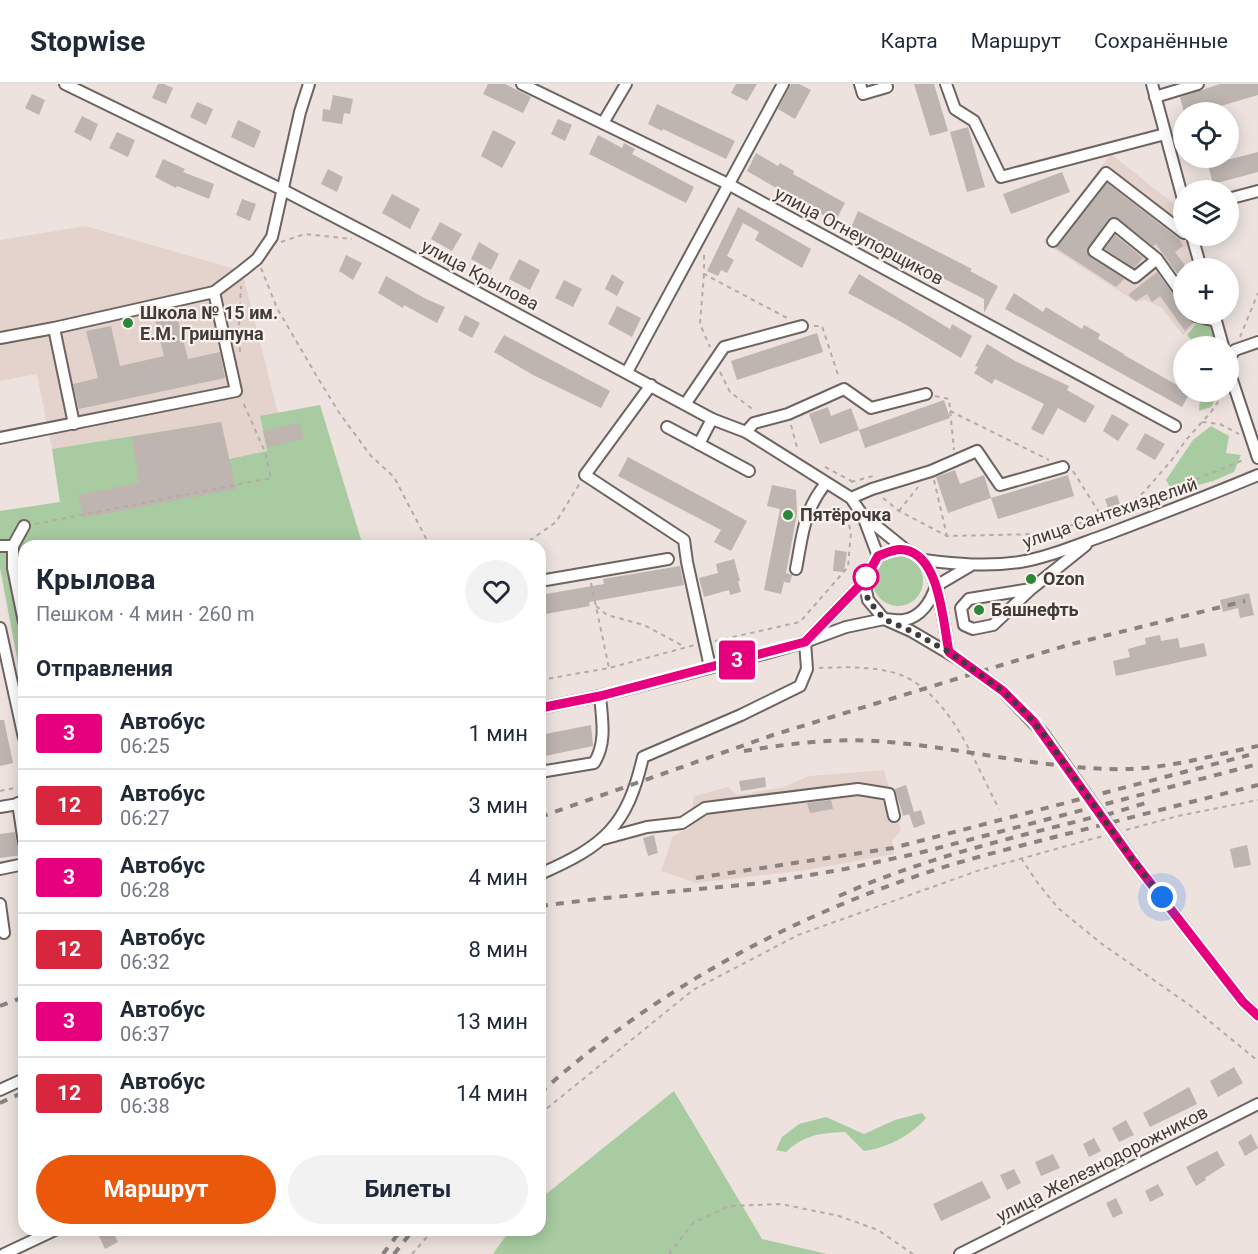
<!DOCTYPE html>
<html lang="ru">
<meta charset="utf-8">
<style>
:root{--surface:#fff;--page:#f2f2f3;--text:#1f2937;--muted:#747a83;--line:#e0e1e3;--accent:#ea580c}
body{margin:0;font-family:Roboto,sans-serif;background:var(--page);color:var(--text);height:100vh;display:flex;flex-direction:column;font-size:22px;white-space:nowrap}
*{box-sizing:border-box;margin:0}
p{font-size:20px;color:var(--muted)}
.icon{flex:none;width:33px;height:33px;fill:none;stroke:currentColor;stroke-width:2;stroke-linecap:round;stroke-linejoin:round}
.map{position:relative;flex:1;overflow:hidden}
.sheet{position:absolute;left:18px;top:456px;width:528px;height:696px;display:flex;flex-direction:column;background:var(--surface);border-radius:18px;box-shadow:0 3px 15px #0003}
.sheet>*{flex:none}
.badge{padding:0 12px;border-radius:4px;font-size:21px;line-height:39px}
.buttons{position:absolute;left:1173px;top:18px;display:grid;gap:12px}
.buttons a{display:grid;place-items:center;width:66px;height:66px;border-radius:50%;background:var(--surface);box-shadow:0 3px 15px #0003;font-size:30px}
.you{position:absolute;width:30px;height:30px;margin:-15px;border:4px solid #fff;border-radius:50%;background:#1a73e8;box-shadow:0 0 0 9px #1a73e833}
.map>.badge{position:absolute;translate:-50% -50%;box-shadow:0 0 0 3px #fff}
h2{padding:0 18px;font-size:22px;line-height:54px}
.round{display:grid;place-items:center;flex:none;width:63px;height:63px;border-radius:32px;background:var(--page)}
.head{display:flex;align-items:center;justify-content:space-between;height:102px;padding:0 18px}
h1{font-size:28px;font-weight:700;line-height:45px}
.action{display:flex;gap:12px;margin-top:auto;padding:12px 18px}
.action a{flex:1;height:69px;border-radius:36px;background:var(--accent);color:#fff;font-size:24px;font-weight:700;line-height:69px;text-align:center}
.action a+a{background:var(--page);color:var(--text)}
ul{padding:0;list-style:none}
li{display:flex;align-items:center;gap:18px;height:72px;padding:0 18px;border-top:2px solid var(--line)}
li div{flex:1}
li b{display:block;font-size:22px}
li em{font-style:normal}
li .badge{min-width:66px;font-weight:700;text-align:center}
header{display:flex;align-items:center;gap:36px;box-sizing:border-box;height:84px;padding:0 30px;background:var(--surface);border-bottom:2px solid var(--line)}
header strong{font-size:28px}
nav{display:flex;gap:33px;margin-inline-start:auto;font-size:21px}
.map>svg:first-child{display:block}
</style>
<header>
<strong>Stopwise</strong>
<nav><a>Карта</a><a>Маршрут</a><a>Сохранённые</a></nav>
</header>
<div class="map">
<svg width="1258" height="1170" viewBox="0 0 1258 1170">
<rect width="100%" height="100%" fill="#ede2de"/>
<g fill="#e4d3cc">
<polygon points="1111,70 1176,122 1193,184 1184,184 1184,230 1206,230 1207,231 1183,251 1162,224 1145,216 1136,218 1043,158"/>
<polygon points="86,142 242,187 278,329 260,333 267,367 229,375 132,353 52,365 37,290 0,297 0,156"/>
<polygon points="884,686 901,746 892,757 894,770 806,786 696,799 661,787 673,752 689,744 694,712 728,703 737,711 784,703 809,692"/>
</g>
<g fill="#a8cba1">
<polygon points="1196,240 1213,241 1218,262 1197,262 1187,251"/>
<polygon points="1204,308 1217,308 1217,313 1211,323 1199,327 1200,315"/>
<polygon points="320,321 363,462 24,462 24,611 0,484 0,427 60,418 52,365 221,338 229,375 267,367 260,332"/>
<polygon points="1211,342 1229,352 1226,369 1241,371 1234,388 1213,397 1173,408 1166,396 1193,356"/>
<circle cx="898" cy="497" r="25"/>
<polygon points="674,1007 762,1155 827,1170 493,1170 510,1146 540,1146 540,1115"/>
<path d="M922,1029L926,1034C911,1052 886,1064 864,1067L845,1048C820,1049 804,1051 786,1068L776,1066L782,1053L799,1040L826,1033L864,1050L895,1036Z"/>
</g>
<g fill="#beb4b0">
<polygon points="158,0 164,0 173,4 166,20 152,14"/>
<polygon points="488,0 505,0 531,13 523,29 483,10"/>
<polygon points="736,0 757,0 747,17 731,9"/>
<polygon points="799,0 811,6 795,35 778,25 791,0"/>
<polygon points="914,0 934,0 948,47 930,52"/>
<polygon points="1220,0 1258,0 1258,11 1200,28 1184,28 1180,13"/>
<polygon points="32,10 45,16 39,31 25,24"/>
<polygon points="333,11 353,15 350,30 344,29 342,40 322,37 323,25 330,26"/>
<polygon points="197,18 213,25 206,41 190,33"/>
<polygon points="657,20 735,57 726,75 663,45 662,47 648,40"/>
<polygon points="82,32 98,40 91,57 74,48"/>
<polygon points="558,35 572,41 565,57 551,50"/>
<polygon points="238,36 261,47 254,64 231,53"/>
<polygon points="968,43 985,103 967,108 950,48"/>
<polygon points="493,46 516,58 502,84 481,72"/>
<polygon points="117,48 135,56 128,73 109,64"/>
<polygon points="598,51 622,64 624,59 635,65 632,70 694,103 686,119 589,70"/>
<polygon points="1258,68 1258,88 1213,100 1208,81"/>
<polygon points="756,69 778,82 780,79 794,87 793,90 845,119 835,138 747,87"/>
<polygon points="163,75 185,85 183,88 214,100 209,115 177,102 176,104 155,93"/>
<polygon points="328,85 343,93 337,108 321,100"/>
<polygon points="1062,88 1070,108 1011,130 1003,110"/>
<polygon points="1107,99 1179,155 1183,162 1175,168 1184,180 1184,199 1156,160 1153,162 1116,133 1108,136 1087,167 1090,173 1124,195 1116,203 1056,164"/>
<polygon points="392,110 420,125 410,145 382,129"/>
<polygon points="242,115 256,120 250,137 236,131"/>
<polygon points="738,123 811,165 802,184 755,156 759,148 743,139 727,172 734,176 727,189 721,186 718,192 707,187"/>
<polygon points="858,127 972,185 970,187 998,202 984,229 984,215 913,179 851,144"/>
<polygon points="440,138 462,150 452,167 431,155"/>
<polygon points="1115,151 1143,174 1134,184 1105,165"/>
<polygon points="479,158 499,170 491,186 471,175"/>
<polygon points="346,171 362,179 353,196 339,187"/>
<polygon points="519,175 540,186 530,206 509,195"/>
<polygon points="1157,188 1178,217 1184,220 1184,230 1187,230 1193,239 1185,247 1160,212 1152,218 1147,210 1136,217 1128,211"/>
<polygon points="612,190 624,198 617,212 605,205"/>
<polygon points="859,190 950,245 952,240 972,252 961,274 903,239 848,209"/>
<polygon points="386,192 426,215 445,223 437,239 404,221 403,224 378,209"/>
<polygon points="564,196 582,205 573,223 555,214"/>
<polygon points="1014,209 1043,228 1046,223 1082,245 1084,241 1100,250 1098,255 1124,270 1124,271 1184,305 1184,308 1190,309 1182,323 1005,225"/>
<polygon points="617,222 641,234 632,253 608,240"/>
<polygon points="176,227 188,275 220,268 225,294 79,325 73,300 98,294 86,247 111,242 120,282 164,272 154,231"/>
<polygon points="465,231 480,239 472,254 458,246"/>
<polygon points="817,249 823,268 737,296 731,277"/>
<polygon points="504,251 610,307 601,324 533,291 494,268"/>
<polygon points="987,260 1015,277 1069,302 1067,306 1095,322 1085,339 1058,324 1043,351 1031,345 1044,320 995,295 992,300 974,289 978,283 975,282"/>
<polygon points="944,316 950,334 865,364 859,346"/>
<polygon points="828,323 831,332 851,324 859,346 820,360 809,330"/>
<polygon points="1112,330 1129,340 1118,357 1103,347"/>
<polygon points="221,338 236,405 83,434 78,411 139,399 132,353"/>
<polygon points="299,339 304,355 267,363 263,347"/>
<polygon points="1145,349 1165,360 1155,376 1136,365"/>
<polygon points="628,373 747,437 731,467 714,458 721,446 618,392"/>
<polygon points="955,386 960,400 984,391 991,414 948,429 936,393"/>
<polygon points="1068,391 1074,412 998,435 991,414"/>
<polygon points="772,401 796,406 797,430 786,489 792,491 790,499 784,498 781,510 764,506 780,425 767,422"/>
<polygon points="1117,411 1120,420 1108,424 1105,415"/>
<polygon points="835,466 847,468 844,488 833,487"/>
<polygon points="734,475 740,497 738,497 741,508 730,511 729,506 704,513 699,494 718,489 716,480"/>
<polygon points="680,482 684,501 589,518 590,522 540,531 540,511 604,500 603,495"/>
<polygon points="1249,509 1254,531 1240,534 1238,524 1223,528 1220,516"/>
<polygon points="1160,551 1161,557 1178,554 1180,564 1204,559 1207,572 1116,592 1113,577 1130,573 1128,565 1146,560 1145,554"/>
<polygon points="0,636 4,636 13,679 0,682"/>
<polygon points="591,641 593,662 540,673 540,651"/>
<polygon points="765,693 766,703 741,707 739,697"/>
<polygon points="906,701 914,728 921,726 925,740 914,744 909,730 903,732 895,705"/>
<polygon points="831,716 833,725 810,729 807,719"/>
<polygon points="15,748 17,761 22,771 0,774 0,750"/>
<polygon points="654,751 658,769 648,772 643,754"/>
<polygon points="1247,761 1251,781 1234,784 1230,765"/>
<polygon points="1234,983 1243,999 1218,1013 1210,997"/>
<polygon points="1189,1003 1197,1020 1150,1043 1143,1029"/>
<polygon points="1126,1036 1134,1051 1119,1058 1112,1044"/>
<polygon points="1251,1050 1258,1064 1245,1072 1238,1058"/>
<polygon points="1094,1054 1101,1067 1089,1073 1083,1060"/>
<polygon points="1217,1067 1225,1081 1205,1094 1206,1096 1196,1102 1186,1083"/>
<polygon points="1053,1070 1060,1084 1041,1092 1035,1078"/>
<polygon points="1014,1085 1021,1099 1007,1106 1000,1091"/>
<polygon points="982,1097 991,1114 941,1137 933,1120"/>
<polygon points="1158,1100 1164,1111 1150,1118 1145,1107"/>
<polygon points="1116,1114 1123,1129 1113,1134 1106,1119"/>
<polygon points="108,1146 112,1146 118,1158 105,1165 98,1150"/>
</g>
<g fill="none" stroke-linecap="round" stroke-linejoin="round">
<g stroke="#6d6461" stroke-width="14">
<g id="minor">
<polyline points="65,0 283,106 385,159 712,335 746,348 851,414 863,432 878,472"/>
<polyline points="522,0 728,100 1175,342"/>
<polyline points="860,0 863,10 887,3"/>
<polyline points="946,0 955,25 974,37 1001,93 1165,50"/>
<polyline points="1152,0 1184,119"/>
<polyline points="1155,13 1198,0"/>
<polyline points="603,39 626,0"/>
<polyline points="1228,115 1258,107"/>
<polyline points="1192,152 1201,184"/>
<polyline points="1053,157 1106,89 1184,149"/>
<polyline points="1157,175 1135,193 1094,167 1114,140 1157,175 1184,213"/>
<polyline points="1195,230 1196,232 1216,237"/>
<polyline points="1214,230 1223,262"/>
<polyline points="54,244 74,340"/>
<polyline points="0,254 54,244 214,208 242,187 257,175 272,153 300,28 309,0"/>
<polyline points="1228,275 1235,266 1258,258"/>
<polyline points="1228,284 1258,374"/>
<polyline points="627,288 783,0"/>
<polyline points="651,301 585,391 684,456 687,478 710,583"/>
<polyline points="686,319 724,263 802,242"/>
<polyline points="712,335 699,360 749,387"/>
<polyline points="667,343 699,360"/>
<polyline points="746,348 754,339 788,330 844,305 871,324 926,310"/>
<polyline points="0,354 236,307 214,208"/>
<polyline points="851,414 872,405 931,387 977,367 1000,401 1063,383"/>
<polyline points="864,432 906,466"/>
<polyline points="0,462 13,462 24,442"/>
<polyline points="13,462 13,484 24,538"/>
<path d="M924,476C956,480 987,483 1020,478C1050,473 1079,460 1108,450C1158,431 1208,412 1258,391"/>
<path d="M796,485C803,449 803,428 826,399"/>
<polyline points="540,497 668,475"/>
<path d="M864,497L868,516L884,535C890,535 898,537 904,536C921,533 931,517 936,502"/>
<polyline points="936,502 970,482"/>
<polyline points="1031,505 969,515 961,524 964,541 973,545 993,541 1031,505 1086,461"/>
<polyline points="0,544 24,654"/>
<path d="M807,556L864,497L878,472C886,469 896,464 905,466C940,472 943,539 949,568"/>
<polyline points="1003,607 1042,648"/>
<polyline points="540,624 600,612 767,569 805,558 846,543 884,535 911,547 960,576"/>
<path d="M540,688L594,679C607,659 602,635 600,612"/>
<polyline points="18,719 24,759"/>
<polyline points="0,723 24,719"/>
<polyline points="603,755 647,743 682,739 705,724 858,705 889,710 894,732"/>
<polyline points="1134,778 1243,918 1258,932"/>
<polyline points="0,785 24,780"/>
<path d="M540,790C604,762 627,743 643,673L741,631L800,602L807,585L805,558"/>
<polyline points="0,820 4,849"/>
<polyline points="0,1006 24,995"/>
<polyline points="4,1170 55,1146"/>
<polyline points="960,1170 1258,1020"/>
</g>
</g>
<g stroke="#b4aba8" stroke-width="2" stroke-dasharray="4.5 4.5" stroke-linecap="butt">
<polyline points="281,158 305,150 352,155"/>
<polyline points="704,171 704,190 789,235"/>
<polyline points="261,184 277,224 316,291 340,330 371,372 394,393 430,462"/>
<polyline points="704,190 700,240 710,263"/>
<polyline points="814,242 822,242 839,294"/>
<polyline points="1240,253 1258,209"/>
<polyline points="240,268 239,242 241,202"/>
<polyline points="720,288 730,308 755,327"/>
<polyline points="935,312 949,315 954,366"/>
<polyline points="950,327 1049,376"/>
<polyline points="1202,338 1220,340 1239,350"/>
<polyline points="791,341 798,367"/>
<polyline points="825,383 857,400"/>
<polyline points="1073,387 1102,433"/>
<polyline points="934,396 947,452"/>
<polyline points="851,398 877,391"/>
<polyline points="883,414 899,427 947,452 1040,450 1102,433 1246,375"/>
<polyline points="1127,422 1144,408 1171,377 1186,356 1211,328 1224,309"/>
<polyline points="899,427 918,403"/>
<polyline points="35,440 271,394 265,368 242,316"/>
<polyline points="522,462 556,438 580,399"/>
<polyline points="591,499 609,584"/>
<polyline points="596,522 607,531 644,541 685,563"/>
<polyline points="715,557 800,538 848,483 851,448 845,428"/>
<path d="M819,584C848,583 887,581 913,597C956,624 976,682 999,725"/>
<polyline points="540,596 609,584 695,561"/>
<polyline points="0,707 24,702"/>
<polyline points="1126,746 1178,732 1258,716"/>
<polyline points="1021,774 1037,798 1058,824 1102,860 1191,922 1258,977"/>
<polyline points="540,1030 693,906 798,851 980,786 1103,752"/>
<polyline points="412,1170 433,1146"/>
<polyline points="669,1170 693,1139 729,1122 781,1120 839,1132 878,1146 913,1170"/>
</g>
<use href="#minor" stroke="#fff" stroke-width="10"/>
<g stroke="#89827f" stroke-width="4" stroke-dasharray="8 8" stroke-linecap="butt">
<path d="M744,667C787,660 832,654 875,657C954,662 1031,683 1110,685C1161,687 1209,672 1258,662"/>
<polyline points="1106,731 1149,718"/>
<polyline points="540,733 773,651 1005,580 1068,561 1245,517"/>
<polyline points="696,794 893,764 1249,671"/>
<path d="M839,812C927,772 1021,752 1114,728"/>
<polyline points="540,822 605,814 763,799 845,785 919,769 1258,680"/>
<polyline points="0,922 24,913"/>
<path d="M540,1009C646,914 776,840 911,794C955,778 1001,767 1047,755C1117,737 1187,719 1258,701"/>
<polyline points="0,1019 24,1008"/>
<polyline points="383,1170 401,1146"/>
<polyline points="394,1170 413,1146"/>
</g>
<g stroke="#6d6461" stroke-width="14" stroke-linecap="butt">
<g id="minor-bridge">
<polyline points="960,576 1003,607"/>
<polyline points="1042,648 1134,778"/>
</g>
</g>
<use href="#minor-bridge" stroke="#fff" stroke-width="10"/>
</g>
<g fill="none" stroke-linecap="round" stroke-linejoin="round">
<g stroke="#fff" stroke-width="14">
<path id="line" d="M540,624L600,612L805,558L864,497L878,472C886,469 896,464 905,466C940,472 943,539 949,568L1003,607L1034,638L1134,778L1243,918L1258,932"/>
</g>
<use href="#line" stroke="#e6007e" stroke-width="9"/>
<polyline stroke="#403c3a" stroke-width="6" stroke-dasharray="0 10.8" points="866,493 864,497 868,516 884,535 911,547 949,568 1003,607 1024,627 1042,648 1134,778 1162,813"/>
</g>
<g fill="#29883a" stroke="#faf0ec" stroke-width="2">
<circle cx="128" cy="239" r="6"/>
<circle cx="788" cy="431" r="6"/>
<circle cx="1031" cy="495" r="6"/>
<circle cx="979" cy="526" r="6"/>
</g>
<circle fill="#fff" stroke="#e6007e" stroke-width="3" cx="866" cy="493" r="12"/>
<g text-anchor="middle" stroke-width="4.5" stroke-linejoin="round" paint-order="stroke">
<g font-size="18" fill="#403c3a" stroke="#faf0ec">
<text transform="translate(859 152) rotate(28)" y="6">улица Огнеупорщиков</text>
<text transform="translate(480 191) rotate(28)" y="6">улица Крылова</text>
<text transform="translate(1110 429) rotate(-19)" y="6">улица Сантехизделий</text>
<text transform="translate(1102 1080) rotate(-27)" y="6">улица Железнодорожников</text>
</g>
<g font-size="18" font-weight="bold" fill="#403c3a" stroke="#faf0ec" text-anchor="start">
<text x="140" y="235">Школа № 15 им.<tspan x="140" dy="21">Е.М. Гришпуна</tspan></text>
<text x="800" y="437">Пятёрочка</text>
<text x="1043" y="501">Ozon</text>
<text x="991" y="532">Башнефть</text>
</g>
</g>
</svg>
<div class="buttons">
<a><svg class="icon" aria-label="locate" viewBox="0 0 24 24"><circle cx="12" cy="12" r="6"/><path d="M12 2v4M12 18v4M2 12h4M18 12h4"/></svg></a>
<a><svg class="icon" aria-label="layers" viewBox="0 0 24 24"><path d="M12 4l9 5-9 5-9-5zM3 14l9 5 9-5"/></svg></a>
<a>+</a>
<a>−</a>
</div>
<div class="you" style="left:1162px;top:813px"></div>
<b class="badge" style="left:737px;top:576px;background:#e6007e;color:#fff">3</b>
<section class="sheet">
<div class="head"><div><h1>Крылова</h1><p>Пешком · 4 мин · 260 m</p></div><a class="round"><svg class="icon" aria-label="heart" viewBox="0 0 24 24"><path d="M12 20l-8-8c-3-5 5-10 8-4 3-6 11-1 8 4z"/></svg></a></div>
<h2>Отправления</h2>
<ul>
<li><span class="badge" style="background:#e6007e;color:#fff">3</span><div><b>Автобус</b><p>06:25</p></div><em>1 мин</em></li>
<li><span class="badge" style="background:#d7263d;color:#fff">12</span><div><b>Автобус</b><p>06:27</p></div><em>3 мин</em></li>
<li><span class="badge" style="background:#e6007e;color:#fff">3</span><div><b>Автобус</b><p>06:28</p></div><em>4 мин</em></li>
<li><span class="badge" style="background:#d7263d;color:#fff">12</span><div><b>Автобус</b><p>06:32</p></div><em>8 мин</em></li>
<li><span class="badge" style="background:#e6007e;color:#fff">3</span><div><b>Автобус</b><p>06:37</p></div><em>13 мин</em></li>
<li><span class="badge" style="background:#d7263d;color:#fff">12</span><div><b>Автобус</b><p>06:38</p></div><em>14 мин</em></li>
</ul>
<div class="action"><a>Маршрут</a><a>Билеты</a></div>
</section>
</div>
